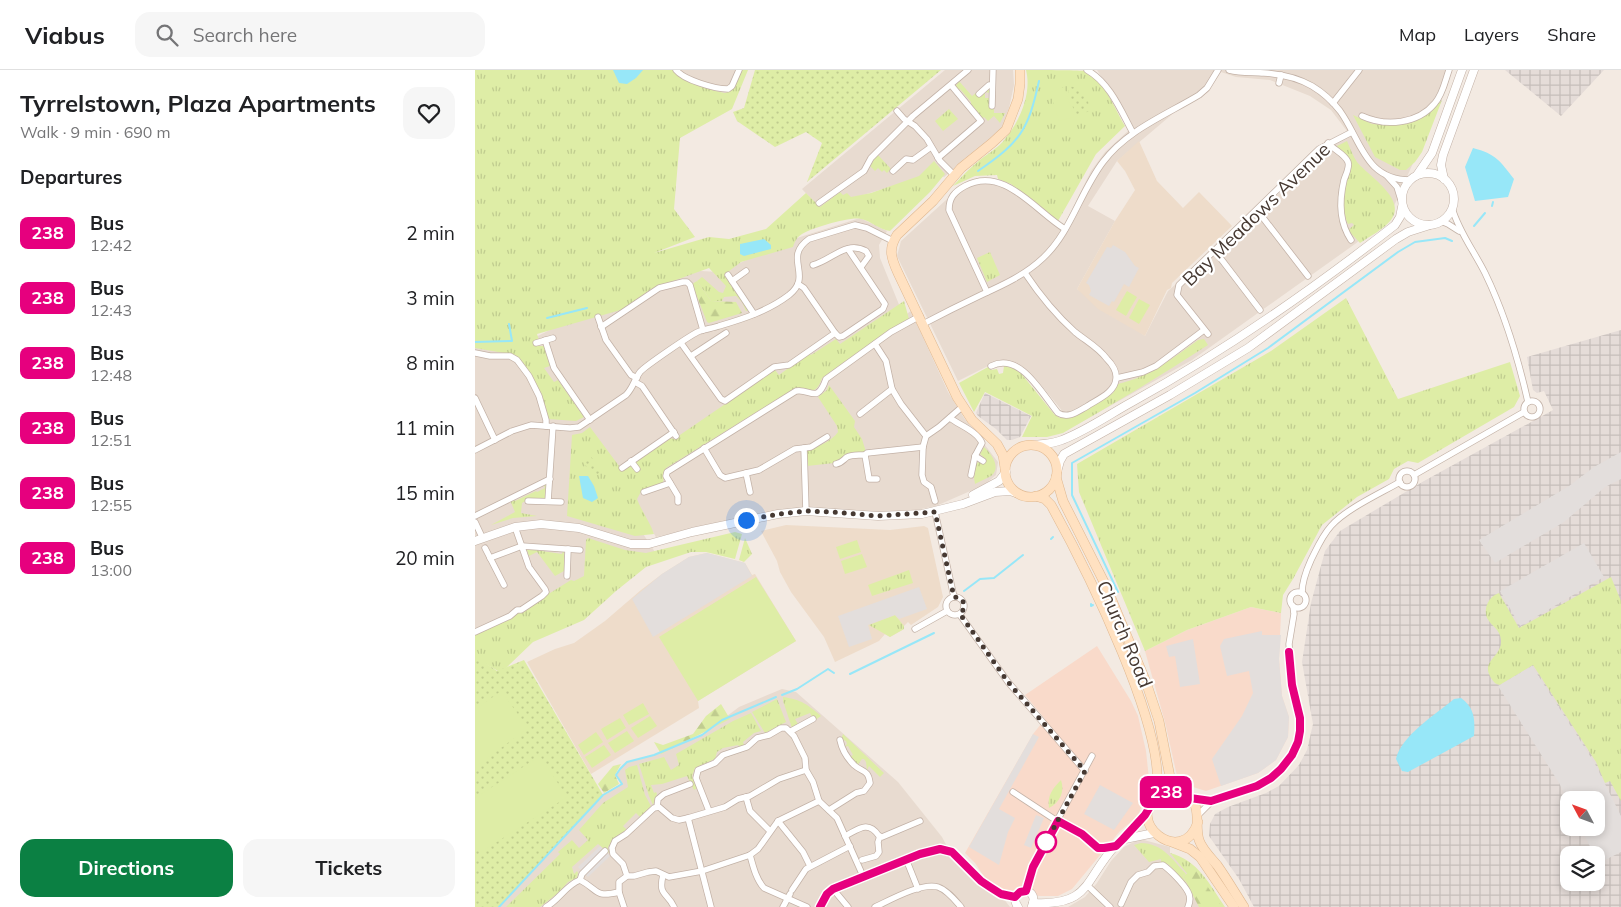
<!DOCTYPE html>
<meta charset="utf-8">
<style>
:root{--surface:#fff;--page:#f6f6f6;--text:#202124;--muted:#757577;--line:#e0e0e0;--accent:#0b8043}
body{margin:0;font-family:Mulish,sans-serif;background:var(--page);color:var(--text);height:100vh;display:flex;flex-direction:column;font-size:19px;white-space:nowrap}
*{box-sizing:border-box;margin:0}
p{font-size:16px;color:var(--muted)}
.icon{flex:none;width:28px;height:28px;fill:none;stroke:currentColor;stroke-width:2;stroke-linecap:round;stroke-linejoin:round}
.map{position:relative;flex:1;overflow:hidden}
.panel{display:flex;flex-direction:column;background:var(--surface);width:475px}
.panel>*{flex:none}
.badge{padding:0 10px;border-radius:8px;font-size:18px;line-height:32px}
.needle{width:32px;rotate:311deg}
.tools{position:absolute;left:1085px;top:721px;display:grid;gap:10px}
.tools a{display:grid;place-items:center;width:45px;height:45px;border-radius:10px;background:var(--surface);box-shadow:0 2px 8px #0003;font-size:25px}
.you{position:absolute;width:25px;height:25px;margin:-12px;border:4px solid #fff;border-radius:50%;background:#1a73e8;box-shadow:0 0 0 8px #1a73e833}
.map>.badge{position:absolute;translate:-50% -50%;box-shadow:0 0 0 2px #fff}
h2{padding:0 20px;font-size:19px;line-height:45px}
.round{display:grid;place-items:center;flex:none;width:52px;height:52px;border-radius:15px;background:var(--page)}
.head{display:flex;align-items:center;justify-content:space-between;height:85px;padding:0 20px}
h1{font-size:24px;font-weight:700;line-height:38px}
.button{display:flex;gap:10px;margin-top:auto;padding:10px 20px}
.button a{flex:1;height:58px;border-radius:15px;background:var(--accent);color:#fff;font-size:20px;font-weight:700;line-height:58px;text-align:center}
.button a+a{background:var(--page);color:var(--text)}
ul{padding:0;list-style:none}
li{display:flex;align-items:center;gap:15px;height:65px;padding:0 20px}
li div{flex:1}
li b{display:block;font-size:19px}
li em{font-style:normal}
li .badge{min-width:55px;font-weight:700;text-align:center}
header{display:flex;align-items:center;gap:30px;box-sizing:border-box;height:70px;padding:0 25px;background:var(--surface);border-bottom:1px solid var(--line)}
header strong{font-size:24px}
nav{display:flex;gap:28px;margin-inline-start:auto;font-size:18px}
.search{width:350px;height:45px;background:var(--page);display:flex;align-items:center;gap:12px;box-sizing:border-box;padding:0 18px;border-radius:15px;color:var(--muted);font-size:19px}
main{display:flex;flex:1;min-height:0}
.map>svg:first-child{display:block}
</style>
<header>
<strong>Viabus</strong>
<div class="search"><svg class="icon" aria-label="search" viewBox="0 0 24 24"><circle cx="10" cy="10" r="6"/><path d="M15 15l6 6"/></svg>Search here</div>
<nav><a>Map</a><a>Layers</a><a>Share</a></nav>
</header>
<main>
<section class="panel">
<div class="head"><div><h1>Tyrrelstown, Plaza Apartments</h1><p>Walk · 9 min · 690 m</p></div><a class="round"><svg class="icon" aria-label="heart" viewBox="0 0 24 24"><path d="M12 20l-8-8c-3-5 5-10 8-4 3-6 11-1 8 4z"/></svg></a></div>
<h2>Departures</h2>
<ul>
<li><span class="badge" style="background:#e6007e;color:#fff">238</span><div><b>Bus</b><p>12:42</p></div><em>2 min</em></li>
<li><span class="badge" style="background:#e6007e;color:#fff">238</span><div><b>Bus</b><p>12:43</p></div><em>3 min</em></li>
<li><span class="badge" style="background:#e6007e;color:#fff">238</span><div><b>Bus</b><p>12:48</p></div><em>8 min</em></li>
<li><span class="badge" style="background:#e6007e;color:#fff">238</span><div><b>Bus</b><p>12:51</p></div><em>11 min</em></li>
<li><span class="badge" style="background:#e6007e;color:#fff">238</span><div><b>Bus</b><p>12:55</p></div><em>15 min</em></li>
<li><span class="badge" style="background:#e6007e;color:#fff">238</span><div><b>Bus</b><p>13:00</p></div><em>20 min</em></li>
</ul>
<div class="button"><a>Directions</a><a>Tickets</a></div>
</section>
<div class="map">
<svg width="1146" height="837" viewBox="0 0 1146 837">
<defs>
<pattern id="industrial-grid" width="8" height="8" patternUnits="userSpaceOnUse" patternTransform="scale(1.25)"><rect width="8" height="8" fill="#e5dcd8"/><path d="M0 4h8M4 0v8" fill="none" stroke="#c6beba"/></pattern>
<pattern id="grass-tufts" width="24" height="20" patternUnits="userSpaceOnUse" patternTransform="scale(1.25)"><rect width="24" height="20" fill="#deeda6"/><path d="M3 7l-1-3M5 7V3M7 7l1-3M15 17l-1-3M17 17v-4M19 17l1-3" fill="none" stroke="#c0cc8f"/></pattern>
<pattern id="forest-firs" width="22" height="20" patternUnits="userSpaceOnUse" patternTransform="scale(1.25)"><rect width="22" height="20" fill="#deeda6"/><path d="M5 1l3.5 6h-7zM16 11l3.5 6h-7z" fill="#c0cc8f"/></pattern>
<pattern id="park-dots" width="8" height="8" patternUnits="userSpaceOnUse" patternTransform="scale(1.25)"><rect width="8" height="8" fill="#deeda6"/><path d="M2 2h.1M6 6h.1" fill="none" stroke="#c0cc8f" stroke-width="1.8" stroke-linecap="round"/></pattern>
</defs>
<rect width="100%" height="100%" fill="#f3eae2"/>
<g fill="#e8dbd0" fill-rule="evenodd">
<polygon points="192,0 271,0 256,37"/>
<polygon points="470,0 538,0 539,15 534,38 526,61 469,107 461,103 345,138 327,119"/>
<path d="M622,0H977L972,17L914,147L880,174L717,290L601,355L588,342L563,311L550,299L535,290H529L519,293L483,311L422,186L426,171L482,120L498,112H520L539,119L589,156L616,101L630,82L653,61L659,58ZM746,2L761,7L795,10L835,26L856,40L875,65L850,79L791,136L693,221L670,266L602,219L640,151L613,136L642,91L701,41L733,22Z"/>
<polygon points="385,148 412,161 404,175 405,188 425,237 140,421 180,482 0,567 0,274 49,273 136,229 207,200 244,202 322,168"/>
<polygon points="436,241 473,322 489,348 523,392 521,405 509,415 461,436 441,440 395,443 314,439 263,448 181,467 152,419 303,325 339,308"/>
<polygon points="307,619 321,622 423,712 467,767 477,786 513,819 528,828 535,837 24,837 128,725 146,714 141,705 145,699 152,692 179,685 227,665 264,637"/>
<polygon points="665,769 695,777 695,783 714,803 738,837 593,837 610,827 622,813 636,791 649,777"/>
</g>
<g fill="#f9daca">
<polygon points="776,537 806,543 804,589 807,626 814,647 813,667 801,690 783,703 731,721 718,717 702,706 690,652 670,581 712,560"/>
<polygon points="622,576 656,631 663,646 671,681 674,709 670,728 664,743 657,751 645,761 597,819 583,826 565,826 526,820 514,814 500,793 490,783 558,664 570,649 550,625"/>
</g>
<g fill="url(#industrial-grid)" fill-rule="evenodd">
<polygon points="1030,0 1129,0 1086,46"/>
<path d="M1146,260V837H779L764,809L734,766L735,754L740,744L753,737L791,723L804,716L824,695L832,680L838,654L827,592L836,533L850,481L865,461L949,411L1078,340L1069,321L1062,323L1058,320L1052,287ZM1094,730H1121V758H1094ZM1094,785H1121V812H1094Z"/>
<polygon points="510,323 556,346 545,367 537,370 532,370 521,359 503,346 501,343"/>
</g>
<g fill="#eedcca">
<polygon points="664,71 682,111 708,138 724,122 757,156 697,213 696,218 692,220 670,266 623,239 602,219 640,151 660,120 650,101 642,91"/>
<polygon points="311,455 415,460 449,456 453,458 468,527 463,537 436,555 433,552 429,556 429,559 415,567 410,564 404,571 360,592 349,567 316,522 305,502 302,491 286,461"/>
<polygon points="232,483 270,493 277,505 280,504 321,571 223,631 224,638 116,704 52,592 80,579 99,573 130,551 166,520 187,504 214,487"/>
</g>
<g fill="url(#grass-tufts)">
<path d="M0,0H198C206,10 237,21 250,23C260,20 262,9 265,0H273L257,39L205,68L199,139L220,167L179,183L234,167L254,169L291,159L331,123L345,137L365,122L368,125L372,123L376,127L396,123L444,106L459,91L470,104L455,122L415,161C405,160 396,151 386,149C376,146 337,158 327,164C322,167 320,171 318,177L266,192L249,205L274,240L271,241L267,232L261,226L249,227L247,231H236L222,211L227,207L244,222L248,223L251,216L234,198L176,219L149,239L62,264L64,270L59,271L61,276H69L75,296L69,298L79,312L83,310L109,347L101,351L73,349L67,329L35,284L0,278Z"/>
<path d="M551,0C560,0 603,0 609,1C630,10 639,38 650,56L621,84L583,151L536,114L523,109L522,105L500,106L478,116C487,106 496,97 506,89C514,83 524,77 530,69C545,51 557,23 551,0Z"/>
<polygon points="484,11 497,26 502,22 504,25 513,17 515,23 510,22 510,28 515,28 515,37 519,38 519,43 530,43 525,53 519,46 513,51 509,47 507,49 496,36 496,32 485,19 483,20 480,17"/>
<polygon points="967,30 947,82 940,92 931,100 925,100 900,87 878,45 897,54 918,55 931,53 947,47"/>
<polygon points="474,39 483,49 468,61 460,51"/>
<path d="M872,71C875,78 878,86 882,92C892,105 933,129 916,150C908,160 895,166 885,173L873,160L879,155L877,153L873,154C863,132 870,118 876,96V90L860,77Z"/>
<polygon points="402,84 416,99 412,103 409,100 407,102 403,98 400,101 394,95 397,92 396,90"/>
<polygon points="515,182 525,205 512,212 502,188"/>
<polygon points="871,228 923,329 1035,292 1045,326 1039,337 943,393 933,391 919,399 914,409 882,427 847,455 818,509 808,525 806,543 776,537 712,560 670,581 604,422 602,394 796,281"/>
<path d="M429,231L434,249L406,266L347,308C339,331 332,314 319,319L191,398L189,404L188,413L167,420L162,429C167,442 175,452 179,464L160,466L92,446L97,365L107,363L115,357L147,400L195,368L199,369L300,300L304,305L334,283L336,285L361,269L365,274Z"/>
<path d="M729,269L733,275C685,306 637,335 588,363L572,367H547L557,346L510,322L499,342L484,313L513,297L516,300L522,299L524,304L528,303L529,296L538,297L545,302L579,344L585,348L595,347L638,323L643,314C674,307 698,288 723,270Z"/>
<path d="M354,315L380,351L379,357L387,369L391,382L359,393L332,396L331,381C342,377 357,371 363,362L362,356L343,327L352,320Z"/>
<path d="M509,377C516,383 527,398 516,406C511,409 505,411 500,414L499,408L501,393L504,392L508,394L511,389L505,384Z"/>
<polygon points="68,414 72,416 70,429 52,430 47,433 46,443 62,446 38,448 16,455 40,442 35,430 38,429 40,431 61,421 62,422 70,418"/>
<polygon points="260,462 267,464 260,489 231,482 216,482 171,497 141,521 109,550 58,572 30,599 23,601 0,588 0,564 44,542 72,518 75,523 96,510 99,511 109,506 111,470 113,468 150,480 171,483"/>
<polygon points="270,468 277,484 269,492 264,490"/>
<polygon points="53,479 87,484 88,481 89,481 89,501 80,506 62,482 54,486 52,480"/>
<polygon points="434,500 438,513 397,526 393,515"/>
<path d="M1136,507L1146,531V731L1135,711L1130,713L1121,692L1058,595L1025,615C1020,614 1019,612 1016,608C1005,590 1027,588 1026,570C1025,559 1017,557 1012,548C1008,538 1014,526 1024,523L1044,558Z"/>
<polygon points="420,545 429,556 429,559 415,567 394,555"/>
<path d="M308,627C327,630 332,634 346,646L339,651L335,643L320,649L323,654L317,658L308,631Z"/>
<polygon points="302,629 311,652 290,663 277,642"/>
<polygon points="276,643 286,661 279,663 268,672 269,675 265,677 263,675 248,678 242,682 240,689 220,698 217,706 222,718 219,720 212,706 187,714 176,715 179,723 181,722 182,724 178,735 174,726 164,694 189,687 196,700 204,695 201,684 258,651"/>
<polygon points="368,664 409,703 405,707 394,696 392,700 391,692 389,689 387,689 382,696 374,687 378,685 373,676 369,677 372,674 371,671 366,669"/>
<polygon points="162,695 170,725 176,736 165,747 161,743 148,756 152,760 148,764 140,768 133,777 134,783 123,774 97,797 99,804 102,801 103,803 102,808 93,812 83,823 65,837 31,837 85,784 83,782 97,770 104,778 113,770 104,760 128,733 153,717 150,700 154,697"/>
<path d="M586,710C590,721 585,733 574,738C572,725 578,718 586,710Z"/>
<path d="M666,773C687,773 698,790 711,804L708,806L711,813L699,803L700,801L693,794L691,795L686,793V789L674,792L659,775Z"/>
<path d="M695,783C723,790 735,815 750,837H739L731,826Z"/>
</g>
<g fill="url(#forest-firs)">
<polygon points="222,211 236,231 261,232 267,243 234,253 232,252 217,214"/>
<polygon points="246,634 255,649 186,684 179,672 188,675 218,664 231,646"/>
<polygon points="146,694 140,705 144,714 129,723 123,714 138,696"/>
<polygon points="720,799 747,837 724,837 708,806"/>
</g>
<g fill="url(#park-dots)">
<polygon points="280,0 466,0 332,112 347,73 331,62 300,77 262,51 258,42 269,38"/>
<path d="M592,16C608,17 612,27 616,41L600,45Z"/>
<polygon points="115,385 126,401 122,405 109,394 110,388"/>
<polygon points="0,586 22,601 49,590 128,725 24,837 0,837"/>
</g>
<g fill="#deeda6">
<polygon points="589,17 599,47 584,51 575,22"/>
<polygon points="652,221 662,227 651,246 641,240"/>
<polygon points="664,229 675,235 664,254 654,248"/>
<polygon points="382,470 386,482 365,489 361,477"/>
<polygon points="387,484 392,497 370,504 366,491"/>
<polygon points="281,507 321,571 223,631 184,567"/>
<polygon points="26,621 53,658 0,697 0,640"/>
<polygon points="168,633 174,644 154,655 148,645"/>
<polygon points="175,646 182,656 163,668 156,658"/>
<polygon points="145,648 151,658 132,670 126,659"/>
<polygon points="152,661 159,671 140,683 133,673"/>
<polygon points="121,662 128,672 109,685 103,675"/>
<polygon points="129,675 136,685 117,698 110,687"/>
<polygon points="65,686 92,727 6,782 0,773 0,728"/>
</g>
<g fill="#e3dedc">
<polygon points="638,175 650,182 660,196 664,198 654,217 649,214 639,232 637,231 634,236 614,225 616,221 614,215 611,213 632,177 636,178"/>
<polygon points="1146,382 1146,409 1130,417 1089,452 1020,493 1004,470 1094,416 1119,397"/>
<polygon points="1109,473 1129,507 1045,556 1025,521"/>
<polygon points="232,483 270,493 277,506 178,567 157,529 187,504 214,487"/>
<polygon points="444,517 452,539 424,549 420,545 393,555 397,569 374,577 363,546"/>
<polygon points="787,561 787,565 806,565 804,589 807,626 814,647 813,667 801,690 783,703 746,716 737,689 767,646 778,623 774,601 752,606 745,576 749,569"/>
<polygon points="718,569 725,614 705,617 700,586 694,587 691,576"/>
<polygon points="1057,596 1119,692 1146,746 1146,782 1124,793 1121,785 1119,785 1106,758 1121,758 1121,730 1094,730 1094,733 1084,713 1023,616"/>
<polygon points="558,664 564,667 524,739 540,748 533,762 524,795 494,777"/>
<polygon points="625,715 658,733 639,760 609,744"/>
<polygon points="561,745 569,748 556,778 549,775"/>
<polygon points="125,776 135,786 113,807 103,797"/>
</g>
<g fill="#97e7f8">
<polygon points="138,0 168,0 161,8 152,14 144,13"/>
<path d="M998,78C1021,84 1025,91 1039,109L1033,127L1000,131L990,97Z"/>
<polygon points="289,169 296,175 296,179 269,186 265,184 265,174"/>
<polygon points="104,406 113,406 119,416 123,428 117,432 108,428"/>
<path d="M986,628C1000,638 1000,650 999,666L933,702L927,701L921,689C926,666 961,644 979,629Z"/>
</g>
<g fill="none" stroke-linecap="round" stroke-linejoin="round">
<g stroke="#97e7f8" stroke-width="2">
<path d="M503,101C545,72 553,61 564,11"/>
<polyline points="1017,136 1018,132"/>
<polyline points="999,156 1010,143"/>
<polyline points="72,248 112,238"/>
<polyline points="0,272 37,271 34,254"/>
<polyline points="576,469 578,467"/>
<polyline points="489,521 505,509 519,508 548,485"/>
<polyline points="643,522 597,425 597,393 720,323 793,278 923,182 940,172 970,168 977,171"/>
<polyline points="616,534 616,536 618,535"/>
<polyline points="375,604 459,563"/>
<polyline points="307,625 322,619 353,599 359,603"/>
<polyline points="24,837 128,725 147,714 141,705 145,699 152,692 179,685 227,665 247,650 301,627"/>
</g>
<g stroke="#c3b2a7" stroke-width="7">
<g id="minor">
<path d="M201,0C209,10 240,19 253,19L257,16L264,0"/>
<path d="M612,0C635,13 646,41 658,63"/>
<path d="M754,0C766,3 777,2 789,3C805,4 823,8 837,16C847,22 858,32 865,41C886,70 890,110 935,110"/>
<polyline points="804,13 806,5"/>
<polyline points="504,24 514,15 517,15"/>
<polyline points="858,33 884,0"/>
<polyline points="517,36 518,0"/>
<polyline points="422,41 429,49 440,56 452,69 465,91 479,105"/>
<path d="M887,46C911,57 943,54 960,33C968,24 970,11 974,0"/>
<path d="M853,73C859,80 870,84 873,92C875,97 871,104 869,110C864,131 864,152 876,170"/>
<polyline points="463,88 506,51 476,15"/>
<polyline points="418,101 431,89 438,90 456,77"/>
<polyline points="912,106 922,117 926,130"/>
<polyline points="344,133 389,101 396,88 438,46 493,0"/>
<path d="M977,138C984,162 999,181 1010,203C1030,244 1043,288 1053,332"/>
<polyline points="782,140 833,206"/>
<polyline points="966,151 973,154 984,161"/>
<polyline points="740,181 785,240"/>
<path d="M338,195C357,190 371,170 391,181L394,186L386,197"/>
<polyline points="253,205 279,244"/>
<polyline points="257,211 271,201"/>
<polyline points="323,214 329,218 360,263"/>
<path d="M512,222L474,140C474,128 479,122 490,116C529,95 560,141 590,159"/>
<polyline points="123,247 131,270 156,305 162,308"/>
<path d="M448,254C467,244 487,234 506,225C528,215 550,205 568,188C596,162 605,122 628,92C652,60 691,45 724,25L732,18L743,0"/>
<polyline points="126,257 184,218 208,212 212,212 215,215 228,260"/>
<polyline points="733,264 702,225 704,215 844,79 877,62"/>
<polyline points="70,270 79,298 115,350"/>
<polyline points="61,273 78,268"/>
<polyline points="206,273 246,329 250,331 299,297 314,295 360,263 364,267 368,266 408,239 410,234 373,179"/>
<polyline points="400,274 411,291 417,319 426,334 451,366"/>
<polyline points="0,283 15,286 35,286 42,290 54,306 64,326 71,350 71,356"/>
<polyline points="216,286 251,263"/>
<path d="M516,296C545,281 567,324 583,343C593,349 602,342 611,337C621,330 640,323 641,309C642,302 637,294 632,289C623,277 611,271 600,262C581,245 564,224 550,203"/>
<polyline points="642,308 668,302 681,296 729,260"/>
<polyline points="160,312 167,316 201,366"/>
<polyline points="0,328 20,370"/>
<circle cx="1057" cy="339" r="8"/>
<polyline points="385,344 417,319"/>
<path d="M475,348C484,355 502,361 507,373L500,386L496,405"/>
<polyline points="229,378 245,405 250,408 284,400 320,379 329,378 331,441"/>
<polyline points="329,378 336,377 352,367"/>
<path d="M0,380L37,361L56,355L95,358L104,357L151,325C158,318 159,310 165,302C169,297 218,263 225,261C231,259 238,258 244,256C268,249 293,241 314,225C339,205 307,188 334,169L380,155L392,158L418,171"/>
<polyline points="390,385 392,383 448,377"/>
<polyline points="500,386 508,391"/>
<polyline points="156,391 162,399"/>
<path d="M361,394C367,393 368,390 372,387C377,384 384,385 390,385L394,409H402"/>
<polyline points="147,398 199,362"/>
<circle cx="932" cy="409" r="8"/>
<polyline points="271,403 275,422"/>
<polyline points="939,405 1049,342"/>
<polyline points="169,422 195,413"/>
<polyline points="53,431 86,432"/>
<polyline points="73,431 78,356"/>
<polyline points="460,431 456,417 449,412 447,405 448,377 451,366 464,357 488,336"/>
<path d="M203,432V426L191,406L192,402L321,321C335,318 342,335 351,309L416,262L445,246"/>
<polyline points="460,442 479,527"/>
<polyline points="0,446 75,409"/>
<polyline points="0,452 7,467"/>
<polyline points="10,478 29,515"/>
<polyline points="15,488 47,476 105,480"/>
<polyline points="92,506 93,479"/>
<circle cx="823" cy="530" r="8"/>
<path d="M827,523C827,511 831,501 836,490C842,478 847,466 856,456C871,439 904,424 925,412"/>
<circle cx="480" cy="536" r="9"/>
<polyline points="485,545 533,612 610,701"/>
<polyline points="440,559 472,541"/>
<polyline points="0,562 35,546 42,540 46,540 67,526 71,522 70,519 54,497 40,457"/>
<polyline points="316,661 338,649"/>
<polyline points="538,722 579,749 607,764 623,777 629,779 641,776"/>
<polyline points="271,727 275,741 295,761"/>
<polyline points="715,728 737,731 782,716 796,708 806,699 817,685 823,672 825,648 817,615 814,574 819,544 818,536"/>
<polyline points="182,737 183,729 189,724 215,714"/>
<path d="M354,740L381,723L389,721L395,713C393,699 388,703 379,695C372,688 367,680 365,670"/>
<polyline points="234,741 221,708 223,700 240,693 248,685 272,677 282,668 294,665 306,658 311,658 319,666 330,688 331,700 338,712 344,731 362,748 388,806"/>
<polyline points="723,745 737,731"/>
<polyline points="213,748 236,837"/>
<polyline points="303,751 328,782 335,796"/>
<path d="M370,766C384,759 393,750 404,766L407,767L445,751"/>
<path d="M275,785C278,796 281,809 289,818L332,837"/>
<polyline points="431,789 443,819"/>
<polyline points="387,790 401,786 404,782 403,772 405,766"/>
<path d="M188,805C183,826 192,822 199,837"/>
<polyline points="152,806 148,794 138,784 137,778 140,771 151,764 179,738 184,737 197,748 204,750 213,748 250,737 263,729 275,726 304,709 331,700"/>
<path d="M105,810C124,820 119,828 144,822"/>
<polyline points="105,810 107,804 130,781"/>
<polyline points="613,816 635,837"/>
<polyline points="358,819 373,837"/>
<polyline points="317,820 331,799 375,776"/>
<polyline points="551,821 557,797 617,686"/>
<path d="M646,834L656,812L663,805L673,802L679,796L688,795C695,800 709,814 713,822C716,827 715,832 713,837"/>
<path d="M71,837C84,830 91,815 105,810"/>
<polyline points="149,837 144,822 144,812 152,806 159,806 173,802 181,801 194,807 227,801 275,785 283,779 303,751 344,731"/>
<polyline points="308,837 315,824"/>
<path d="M400,837C415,830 447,812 463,817C472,820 480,830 486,837"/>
</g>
</g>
<g stroke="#c3b2a7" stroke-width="9">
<g id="tertiary">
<circle cx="953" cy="129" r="26"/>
<polyline points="942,105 957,83 987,0"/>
<polyline points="969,109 966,95 968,85 999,0"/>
<path d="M557,375C567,374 578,374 587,370C611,361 635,344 657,332C750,281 837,220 920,155L925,147L927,137"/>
<polyline points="582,402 585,391 589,384 695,325 773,278 921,169 933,162 955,155"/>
<polyline points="498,425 524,411 531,402"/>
<polyline points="0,471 40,457 66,454 104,458 156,474 174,474 217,462 303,444 331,441 403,446 447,444 488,434 520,422 535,421 544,424"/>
<polyline points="650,769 679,763"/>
<path d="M558,833C616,836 609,810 640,776C652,764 665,754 674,739"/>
<polyline points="345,837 352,824 358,819 445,784 465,779 477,783 506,811 515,817 526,824 541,827"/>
<path d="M543,837C530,818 566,814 557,836"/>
</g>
</g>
<g stroke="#e0b890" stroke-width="10">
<g id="secondary">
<circle cx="556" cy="401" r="26"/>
<path d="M530,398L528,385L522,374L497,350L482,327L423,203C416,188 413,179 422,165L458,131L486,98L517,73L531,60L543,29L545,14V0"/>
<polyline points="581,407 588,431 631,516 671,612 684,651 695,707 698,713 708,723"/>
<path d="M561,426L570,429L576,435C606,489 701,674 679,730"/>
<path d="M723,752C707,800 646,749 685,725C693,720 703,720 711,725C728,735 719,754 724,770C727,779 736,788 742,795C752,809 760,823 769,837"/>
<polyline points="697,772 715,779 725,787 759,837"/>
</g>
</g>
<use href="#minor" stroke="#fff" stroke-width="5.5"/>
<use href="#tertiary" stroke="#fff" stroke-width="8"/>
<use href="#secondary" stroke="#ffe1c1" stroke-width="9"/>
</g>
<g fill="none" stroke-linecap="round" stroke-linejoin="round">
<g stroke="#fff" stroke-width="11">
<polyline id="line" points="345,837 352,824 358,819 445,784 465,779 477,782 506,811 515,817 526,824 540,827 545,822 551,821 558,797 583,751 607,764 623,778 629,778 641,776 648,769 670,745 679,730 689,723 703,722 715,728 736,731 782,716 796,708 806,699 817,685 823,672 825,661 825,648 817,615 814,582"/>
</g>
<use href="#line" stroke="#e6007e" stroke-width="8"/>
<path stroke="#463932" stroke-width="5" stroke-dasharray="0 9" d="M271,450L304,444L330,441L358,442L403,446L460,442L479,527L485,528C491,533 490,539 485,544L533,612L610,701L571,772"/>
</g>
<circle fill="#fff" stroke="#e6007e" stroke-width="2.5" cx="571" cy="772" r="10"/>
<g text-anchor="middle" stroke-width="4.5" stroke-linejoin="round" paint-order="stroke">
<g font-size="19" fill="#463932" stroke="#fff">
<text transform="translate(781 144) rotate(-44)" y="7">Bay Meadows Avenue</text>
<text transform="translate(650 564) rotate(67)" y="7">Church Road</text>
</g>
</g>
</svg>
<div class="tools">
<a><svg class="needle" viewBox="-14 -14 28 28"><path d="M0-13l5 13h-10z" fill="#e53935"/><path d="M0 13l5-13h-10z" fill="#757577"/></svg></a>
<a><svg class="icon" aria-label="layers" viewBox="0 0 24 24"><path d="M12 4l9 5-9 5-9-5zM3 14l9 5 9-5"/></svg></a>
</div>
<div class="you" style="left:271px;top:450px"></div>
<b class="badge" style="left:691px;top:722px;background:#e6007e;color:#fff">238</b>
</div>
</main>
